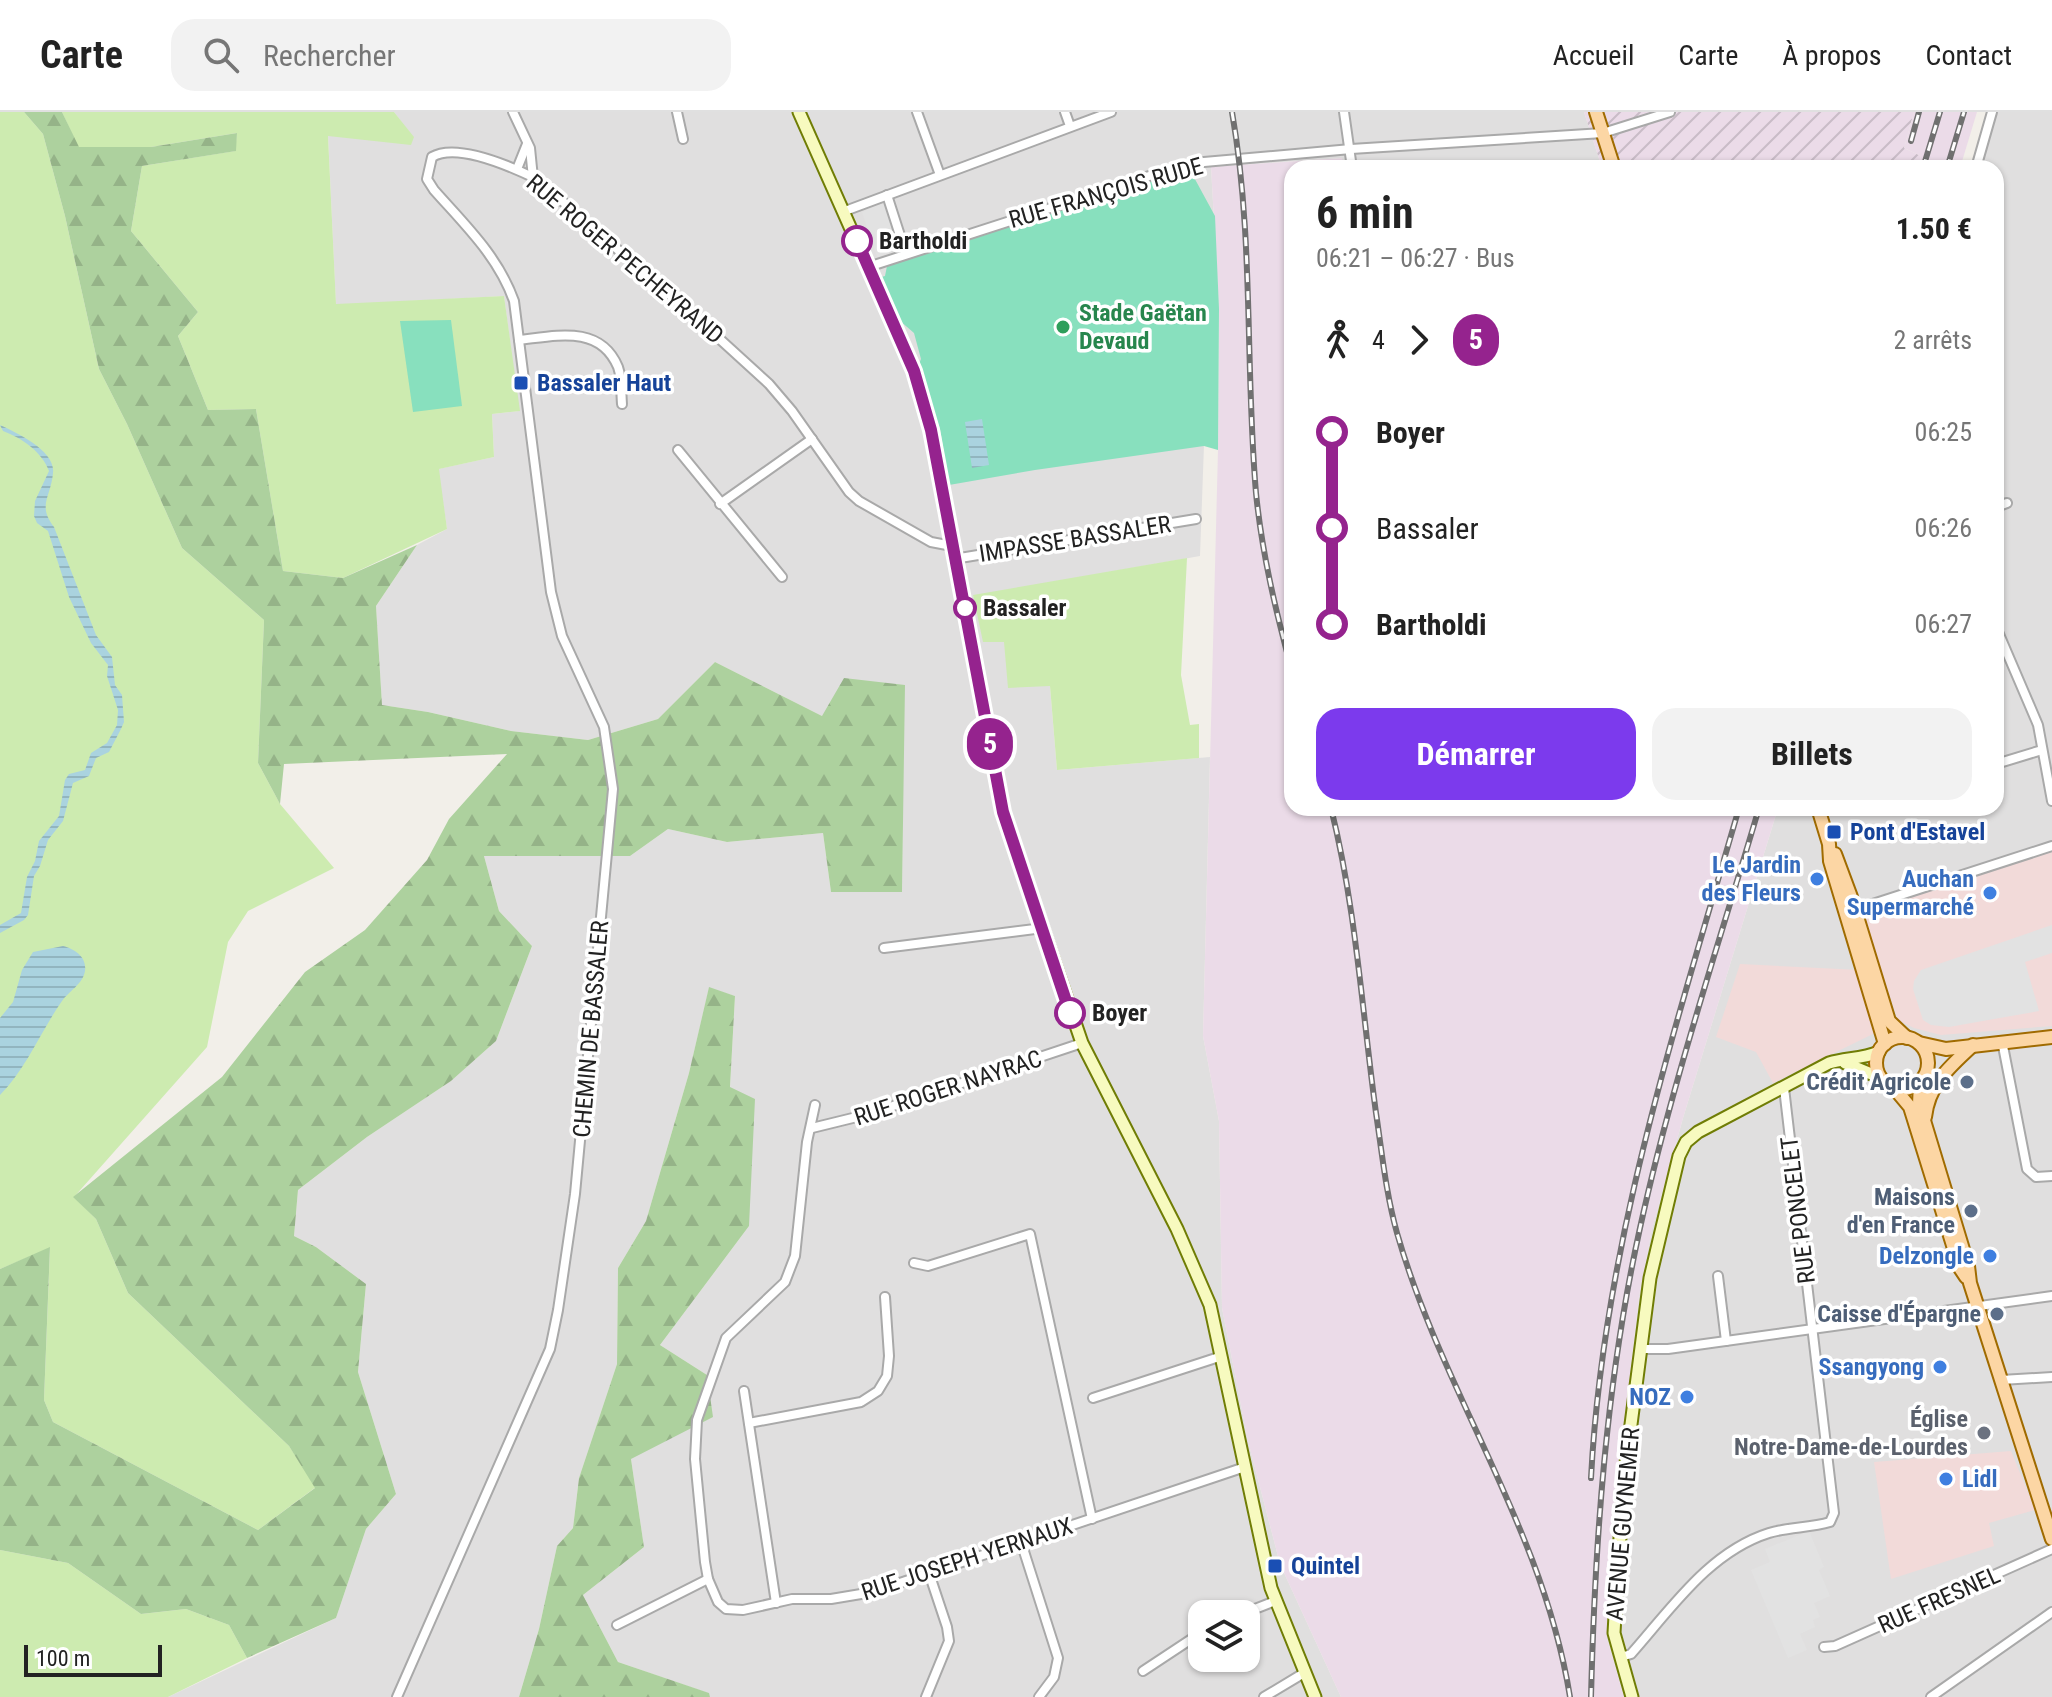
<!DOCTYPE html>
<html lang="fr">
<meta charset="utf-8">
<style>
:root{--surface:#fff;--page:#f2f2f2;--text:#222;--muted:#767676;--line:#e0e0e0;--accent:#7c3aed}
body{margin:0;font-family:"Roboto Condensed",sans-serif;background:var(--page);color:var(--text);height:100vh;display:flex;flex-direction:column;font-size:30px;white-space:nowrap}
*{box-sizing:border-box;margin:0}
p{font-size:26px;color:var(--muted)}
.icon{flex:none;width:44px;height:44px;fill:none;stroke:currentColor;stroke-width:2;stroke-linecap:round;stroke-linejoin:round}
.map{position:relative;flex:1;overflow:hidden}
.sheet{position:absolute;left:1284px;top:48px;width:720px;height:656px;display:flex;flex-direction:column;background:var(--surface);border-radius:24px;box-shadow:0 2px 6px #0004}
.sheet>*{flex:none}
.badge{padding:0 16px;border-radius:26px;font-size:28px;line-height:52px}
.controls{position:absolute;left:1188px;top:1488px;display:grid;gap:16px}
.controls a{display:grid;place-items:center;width:72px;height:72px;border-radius:16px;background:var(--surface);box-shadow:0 2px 6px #0004;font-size:40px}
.scale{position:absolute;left:24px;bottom:20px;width:138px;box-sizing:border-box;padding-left:8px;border:4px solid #222;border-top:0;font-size:22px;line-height:28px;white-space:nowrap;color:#222;-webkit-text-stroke:6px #fff;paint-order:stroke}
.map>.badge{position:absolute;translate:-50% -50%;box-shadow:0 0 0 4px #fff}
.legs{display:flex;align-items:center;gap:12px;height:88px;padding:0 32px;font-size:26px}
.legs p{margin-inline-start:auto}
.overview{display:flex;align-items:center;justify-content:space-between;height:136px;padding:0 32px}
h1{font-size:44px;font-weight:700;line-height:60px}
.action{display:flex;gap:16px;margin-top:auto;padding:16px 32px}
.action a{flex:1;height:92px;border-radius:24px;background:var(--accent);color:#fff;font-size:32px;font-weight:700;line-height:92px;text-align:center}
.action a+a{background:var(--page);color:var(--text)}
ul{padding:0 32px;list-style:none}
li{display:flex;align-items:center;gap:28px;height:96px;font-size:30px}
li i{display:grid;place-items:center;width:12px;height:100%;margin:0 10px;background:currentColor}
li i::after{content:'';width:20px;height:20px;margin:-10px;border:6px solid;border-radius:50%;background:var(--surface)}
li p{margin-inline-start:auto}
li:first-child i{background:linear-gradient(#0000 50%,currentColor 0)}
li:last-child i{background:linear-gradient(currentColor 50%,#0000 0)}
header{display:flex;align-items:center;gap:48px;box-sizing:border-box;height:112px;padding:0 40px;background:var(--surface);border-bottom:2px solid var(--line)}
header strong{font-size:38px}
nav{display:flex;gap:44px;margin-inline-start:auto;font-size:28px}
.search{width:560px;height:72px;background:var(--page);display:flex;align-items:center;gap:20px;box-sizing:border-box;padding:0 28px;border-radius:24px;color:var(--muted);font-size:30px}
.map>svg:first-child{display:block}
</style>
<header>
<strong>Carte</strong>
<div class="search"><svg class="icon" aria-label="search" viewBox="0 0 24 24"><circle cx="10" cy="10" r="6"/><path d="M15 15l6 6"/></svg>Rechercher</div>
<nav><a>Accueil</a><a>Carte</a><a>À propos</a><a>Contact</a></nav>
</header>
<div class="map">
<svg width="2052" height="1585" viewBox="0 0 2052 1585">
<defs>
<pattern id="industrial-furrows" width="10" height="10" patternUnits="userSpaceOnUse" patternTransform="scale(2)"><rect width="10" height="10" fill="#ebdbe8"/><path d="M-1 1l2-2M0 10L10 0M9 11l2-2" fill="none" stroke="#c9bcc7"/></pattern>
<pattern id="forest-firs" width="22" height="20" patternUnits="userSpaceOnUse" patternTransform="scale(2)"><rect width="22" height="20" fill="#add19e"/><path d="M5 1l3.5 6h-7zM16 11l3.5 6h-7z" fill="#95b388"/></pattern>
<pattern id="water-rules" width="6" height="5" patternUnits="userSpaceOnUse" patternTransform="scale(2)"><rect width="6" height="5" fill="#aad3df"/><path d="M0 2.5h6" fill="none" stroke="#92b5bf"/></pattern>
</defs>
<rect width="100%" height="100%" fill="#f2efe9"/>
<g fill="#e0dfdf" fill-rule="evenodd">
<path d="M394,0H1584L1602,56H1342V46L1211,55L1219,197L1204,333L1200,444L973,484L1004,530L1050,574L1057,658L1210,645L1203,924L1219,1009L1222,1196L1248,1329L1280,1452L1341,1585H710L708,1581L618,1550L583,1483L644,1435L631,1347L707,1263L660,1233L749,1114L730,976L735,884L709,876L689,961L646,1109L618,1156L617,1252L579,1366L573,1416L557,1434L539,1517L519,1585H168L336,1506L366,1417L396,1382L358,1260L366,1172L316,1135L294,1124L298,1078L367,1025L451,969L496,929L532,834L499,799L484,744H630L668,717L727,730L823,721L831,780L902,779L904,573L822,604L715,550L658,607L588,628L511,619L428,600L382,593L376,494L417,433L447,417L438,357L494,345L492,302L519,299L504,184L336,193L328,23L413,25ZM1202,1502H1246V1546H1202Z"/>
<polygon points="1997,0 2052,0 2052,1585 1624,1585 1607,1527 1612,1418 1639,1184 1652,1117 1683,1006 1778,696 1996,696 1996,56 1978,56"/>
</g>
<g fill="#f2dad9">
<polygon points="2052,740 2052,914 1941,923 1914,916 1898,908 1862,801"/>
<polygon points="1740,852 1860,858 1877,920 1773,971 1756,940 1716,925"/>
<polygon points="2011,1339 2035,1398 1989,1411 1994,1434 1891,1467 1874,1350"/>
</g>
<polygon fill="url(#industrial-furrows)" points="1584,0 1914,0 1904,36 1921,44 1918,56 1602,56"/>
<g fill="#ebdbe8">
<polygon points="1914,0 1977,0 1960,56 1918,56 1921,44 1904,36"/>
<polygon points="1342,46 1342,56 1292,56 1292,696 1778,696 1683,1006 1652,1117 1639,1184 1612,1418 1607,1527 1624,1585 1341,1585 1280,1452 1248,1329 1222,1196 1219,1009 1203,924 1218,338 1219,196 1211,55"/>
</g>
<g fill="#cdebb0">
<polygon points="0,0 24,0 43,22 65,104 99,257 127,312 182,436 264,508 258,651 280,692 334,756 248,799 228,830 207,935 74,1085 96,1107 128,1181 289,1334 316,1375 258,1418 53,1310 44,1288 50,1136 0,1157"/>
<polygon points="62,0 394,0 414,25 411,33 328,24 336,192 504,184 520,299 492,302 494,345 439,357 447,417 343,466 283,459 256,297 208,298 178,224 198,200 131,119 142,54 235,39 237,21 151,35 78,35"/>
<polygon points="1187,446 1181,563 1190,613 1199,612 1199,646 1057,658 1050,574 1008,576 1004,530 983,530 973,483"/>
<polygon points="0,1438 68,1451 141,1502 186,1497 229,1513 247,1546 168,1585 0,1585"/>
</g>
<g fill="url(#forest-firs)">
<polygon points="24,0 62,0 79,35 151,35 237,21 236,39 142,54 131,119 198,200 178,224 208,298 256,297 283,459 343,466 417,433 376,494 382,593 428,600 511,619 588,628 658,607 715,550 822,604 844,566 905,573 902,780 831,780 823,721 727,730 668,717 630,744 484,744 499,799 532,834 496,929 451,969 367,1025 298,1078 294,1124 316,1135 366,1172 358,1260 396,1382 366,1417 336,1506 247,1546 229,1513 186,1497 141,1502 68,1451 0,1438 0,1157 50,1135 44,1288 53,1310 258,1418 315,1376 289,1334 128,1181 96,1107 73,1085 222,965 305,860 365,818 427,748 449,707 507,642 284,652 280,692 258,651 264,508 182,436 127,312 99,257 65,104 43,22"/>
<polygon points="709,875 735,884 730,975 755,987 749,1114 660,1233 707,1263 713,1305 631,1347 644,1435 583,1483 618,1550 709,1581 710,1585 519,1585 539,1517 557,1434 573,1416 579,1366 617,1252 618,1156 646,1109 689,961"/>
</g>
<g fill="#88e0be">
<polygon points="1190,58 1215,104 1219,197 1218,338 1204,334 1035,358 949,373 940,317 918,254 921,247 914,221 899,208 881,165 885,164 887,154 1170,61"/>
<polygon points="451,208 462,294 413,300 400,209"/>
</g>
<g fill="#e2e2e2">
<polygon points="886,90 902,136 877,145 862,100"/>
<polygon points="2052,813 2052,841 2025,850 2039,899 1949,915 1931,913 1923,908 1913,877 1914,869 1921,858"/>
<polygon points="1809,1419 1824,1455 1819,1458 1830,1484 1814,1491 1820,1505 1813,1508 1815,1515 1800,1522 1807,1538 1788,1546 1751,1458 1770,1450 1765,1437"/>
</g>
<g fill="url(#water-rules)">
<polygon points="982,307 989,353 972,356 965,310"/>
<path d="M0,313C17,321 56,339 53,361C51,385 37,393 54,415L96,523L112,545L115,573L122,583L124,610L121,617L109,640L96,646L89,664L73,671L63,709L48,728L40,754L34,764L28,803L24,808L0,821V813L21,801L27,765L35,749L39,729L59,704L65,668L69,662L85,658L91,641L107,631L117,613L118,598L107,564L108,553L91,531L69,485L48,419L37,411L34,404L35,389L49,359C42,340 22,326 3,319Z"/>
<path d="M63,834C75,837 87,845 85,859C83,872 69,879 62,889C41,919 26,957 0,983V906L13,890L22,858L33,840Z"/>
</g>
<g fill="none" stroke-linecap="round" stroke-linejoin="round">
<g stroke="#a9a9a9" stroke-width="12">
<g id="minor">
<polyline points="513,0 530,36 533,66"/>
<polyline points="677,0 683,27"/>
<polyline points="917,0 940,63"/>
<polyline points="1065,0 1070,14"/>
<polyline points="1344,0 1352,56"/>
<polyline points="1976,56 1992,0"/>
<polyline points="517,57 527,32"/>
<polyline points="887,83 906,142"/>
<polyline points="845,99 1111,0"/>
<polyline points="868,155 1174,56 1204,50 1351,37 1603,21 1670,0"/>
<path d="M519,228C555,224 600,212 618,255C622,266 621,280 622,292"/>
<polyline points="678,338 782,465"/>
<polyline points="720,392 812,327"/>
<polyline points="1996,395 2007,391"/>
<polyline points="954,447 1196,407"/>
<polyline points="1996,515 2038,613 2052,689"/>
<polyline points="1996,652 2042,638"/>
<polyline points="1851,799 2052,734"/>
<polyline points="884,836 1043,816"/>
<polyline points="2002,929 2027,1057 2036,1065 2052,1064"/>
<polyline points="815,993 807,1030 795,1144 785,1170 726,1226 697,1308 695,1347 705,1450 708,1467 718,1490 726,1497 743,1498 792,1487 831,1487 873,1480 1245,1355"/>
<polyline points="812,1016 869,1002 1082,931"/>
<polyline points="914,1151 928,1154 1030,1122 1092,1407"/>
<polyline points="1718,1164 1726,1229"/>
<polyline points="1641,1237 1668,1237 2052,1184"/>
<polyline points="2001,1268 2052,1265"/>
<polyline points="744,1279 776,1491"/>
<polyline points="1093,1286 1222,1244"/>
<polyline points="749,1311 861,1290 878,1279 887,1264 889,1244 885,1185"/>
<polyline points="1021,1430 1058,1546 1054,1565 1039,1585"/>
<polyline points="1242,1502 1275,1489"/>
<polyline points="617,1513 708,1467"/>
<polyline points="1824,1535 1835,1534 2052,1437"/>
<path d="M1621,1545L1631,1542C1671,1497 1709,1440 1769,1421C1788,1415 1810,1416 1830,1410L1834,1401L1784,976"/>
<polyline points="1143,1559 1202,1520"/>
<path d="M397,1585L550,1237L558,1198L575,1082L613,677L604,615L562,524L551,480L514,189C498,144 465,113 434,78L427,67L432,45C457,30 512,55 537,67L712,220L769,272L792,299L849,380L859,389L931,430L952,434"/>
<polyline points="926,1585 949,1529 947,1515 929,1461"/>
<polyline points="1264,1585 1304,1561"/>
<polyline points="1931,1585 2052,1500"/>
</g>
</g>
<g stroke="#707d05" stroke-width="15">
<g id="secondary">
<polyline points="799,0 914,259 931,318 1003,700 1082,931 1177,1117 1210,1193 1271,1476 1315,1585"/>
<polyline points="1845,951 1881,966"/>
<path d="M1632,1585L1614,1521L1618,1451L1626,1351L1650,1166L1679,1044L1686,1030L1698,1020L1829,951C1846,946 1862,947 1879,940"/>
</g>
</g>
<g stroke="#a06b00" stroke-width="16">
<g id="primary">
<polyline points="1596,0 1614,56"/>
<polyline points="1818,696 1829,732 1830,749 1885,932"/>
<polyline points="1835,742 1851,785 1889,909 1907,926"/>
<circle cx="1902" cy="951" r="26"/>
<polyline points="1919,931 1946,937 2052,925"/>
<polyline points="1920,971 1919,992 1968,1154 1970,1171 2052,1427"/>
<polyline points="1895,977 1910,995 1960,1156 1966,1165"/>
<path d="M1925,1005C1929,971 1950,955 1973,933"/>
</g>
</g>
<use href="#minor" stroke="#fff" stroke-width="8"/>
<use href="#secondary" stroke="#f7fabf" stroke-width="11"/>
<use href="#primary" stroke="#fcd6a4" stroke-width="12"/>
<g stroke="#707070" stroke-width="6">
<g id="rail">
<path d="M1232,0C1254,126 1245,254 1256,381C1262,442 1276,500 1292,559"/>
<polyline points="1911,29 1919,0"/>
<polyline points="1923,56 1940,0"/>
<polyline points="1947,56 1964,0"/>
<path d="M1331,696C1356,796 1362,899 1376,1001C1382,1041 1386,1082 1397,1121C1443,1282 1543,1416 1570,1585"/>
<path d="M1591,1366C1603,1134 1675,918 1739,696"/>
<path d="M1591,1585C1595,1428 1606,1270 1640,1116C1671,974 1718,835 1759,696"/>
</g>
</g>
<use href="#rail" stroke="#fff" stroke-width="3" stroke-dasharray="9" stroke-linecap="butt"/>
</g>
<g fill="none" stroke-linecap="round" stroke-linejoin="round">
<g stroke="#fff" stroke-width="18">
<polyline id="line-1" points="857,129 914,259 931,318 1003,700 1070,901"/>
</g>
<use href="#line-1" stroke="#95238e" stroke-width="12"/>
</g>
<g fill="#fff" stroke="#95238e" stroke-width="4">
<circle cx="857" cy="129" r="14"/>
<circle cx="965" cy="496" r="10"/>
<circle cx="1070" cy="901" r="14"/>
</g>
<circle fill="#2e9e5b" stroke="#fff" stroke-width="3" cx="1063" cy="215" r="8"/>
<g fill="#1a4fb4" stroke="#fff" stroke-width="3">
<rect x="513" y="263" width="16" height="16" rx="4"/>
<rect x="1826" y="712" width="16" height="16" rx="4"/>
<rect x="1267" y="1446" width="16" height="16" rx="4"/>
</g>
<g fill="#3f7fe0" stroke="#fff" stroke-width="3">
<circle cx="1817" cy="767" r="8"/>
<circle cx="1990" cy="781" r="8"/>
<circle cx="1990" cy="1144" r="8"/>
<circle cx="1940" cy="1255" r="8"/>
<circle cx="1687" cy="1285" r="8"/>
<circle cx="1946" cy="1367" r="8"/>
</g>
<g fill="#5c6f8a" stroke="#fff" stroke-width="3">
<circle cx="1967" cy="970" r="8"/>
<circle cx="1971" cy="1099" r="8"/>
<circle cx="1997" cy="1202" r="8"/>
</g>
<circle fill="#6b7280" stroke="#fff" stroke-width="3" cx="1984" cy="1321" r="8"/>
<g text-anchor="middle" stroke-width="7" stroke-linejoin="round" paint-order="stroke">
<g font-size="24" fill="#222" stroke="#fff">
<text transform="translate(1106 81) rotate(-16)" y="8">RUE FRANÇOIS RUDE</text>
<text transform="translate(625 147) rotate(40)" y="8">RUE ROGER PECHEYRAND</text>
<text transform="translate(1075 427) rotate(-9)" y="8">IMPASSE BASSALER</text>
<text transform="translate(591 917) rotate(-85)" y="8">CHEMIN DE BASSALER</text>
<text transform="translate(948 976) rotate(-18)" y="8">RUE ROGER NAYRAC</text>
<text transform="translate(1798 1098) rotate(-97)" y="8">RUE PONCELET</text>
<text transform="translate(1623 1412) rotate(-85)" y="8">AVENUE GUYNEMER</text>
<text transform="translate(967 1447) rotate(-18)" y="8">RUE JOSEPH YERNAUX</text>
<text transform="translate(1939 1488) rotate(-24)" y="8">RUE FRESNEL</text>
</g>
<g font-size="24" font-weight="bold" fill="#222" stroke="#fff" text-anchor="start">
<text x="879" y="137">Bartholdi</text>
<text x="983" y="504">Bassaler</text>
<text x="1092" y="909">Boyer</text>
</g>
<g font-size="24" font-weight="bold" fill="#27864d" stroke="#fff" text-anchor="start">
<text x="1079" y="209">Stade Gaëtan<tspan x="1079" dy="28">Devaud</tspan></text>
</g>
<g font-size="24" font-weight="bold" fill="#164399" stroke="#fff" text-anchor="start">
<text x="537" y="279">Bassaler Haut</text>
<text x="1850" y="728">Pont d'Estavel</text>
<text x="1291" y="1462">Quintel</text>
</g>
<g font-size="24" font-weight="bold" fill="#366cbe" stroke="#fff" text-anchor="end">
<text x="1801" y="761">Le Jardin<tspan x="1801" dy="28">des Fleurs</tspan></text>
<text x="1974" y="775">Auchan<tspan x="1974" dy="28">Supermarché</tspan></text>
<text x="1974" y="1152">Delzongle</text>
<text x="1924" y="1263">Ssangyong</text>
<text x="1671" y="1293">NOZ</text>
<text x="1962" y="1375" text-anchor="start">Lidl</text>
</g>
<g font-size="24" font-weight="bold" fill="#4e5e75" stroke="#fff" text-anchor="end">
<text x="1951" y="978">Crédit Agricole</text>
<text x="1955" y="1093">Maisons<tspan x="1955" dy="28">d'en France</tspan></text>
<text x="1981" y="1210">Caisse d'Épargne</text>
</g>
<g font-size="24" font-weight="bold" fill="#5b616d" stroke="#fff" text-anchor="end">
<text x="1968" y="1315">Église<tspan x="1968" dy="28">Notre-Dame-de-Lourdes</tspan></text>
</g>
</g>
</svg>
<div class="controls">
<a><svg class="icon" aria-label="layers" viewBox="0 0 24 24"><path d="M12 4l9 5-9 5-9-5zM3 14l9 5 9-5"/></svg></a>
</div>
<div class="scale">100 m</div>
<b class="badge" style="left:990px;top:632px;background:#95238e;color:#fff">5</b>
<section class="sheet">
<div class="overview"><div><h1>6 min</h1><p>06:21 – 06:27 · Bus</p></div><b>1.50 €</b></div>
<div class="legs"><svg class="icon" aria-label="walk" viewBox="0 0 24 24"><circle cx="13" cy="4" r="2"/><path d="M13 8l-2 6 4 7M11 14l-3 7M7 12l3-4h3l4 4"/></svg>4<svg class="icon" aria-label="forward" viewBox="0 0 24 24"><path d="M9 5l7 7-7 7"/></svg><b class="badge" style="background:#95238e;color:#fff">5</b><p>2 arrêts</p></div>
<ul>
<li><i style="color:#95238e"></i><b>Boyer</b><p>06:25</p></li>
<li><i style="color:#95238e"></i><span>Bassaler</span><p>06:26</p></li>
<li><i style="color:#95238e"></i><b>Bartholdi</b><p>06:27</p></li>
</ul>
<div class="action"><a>Démarrer</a><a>Billets</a></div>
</section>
</div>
